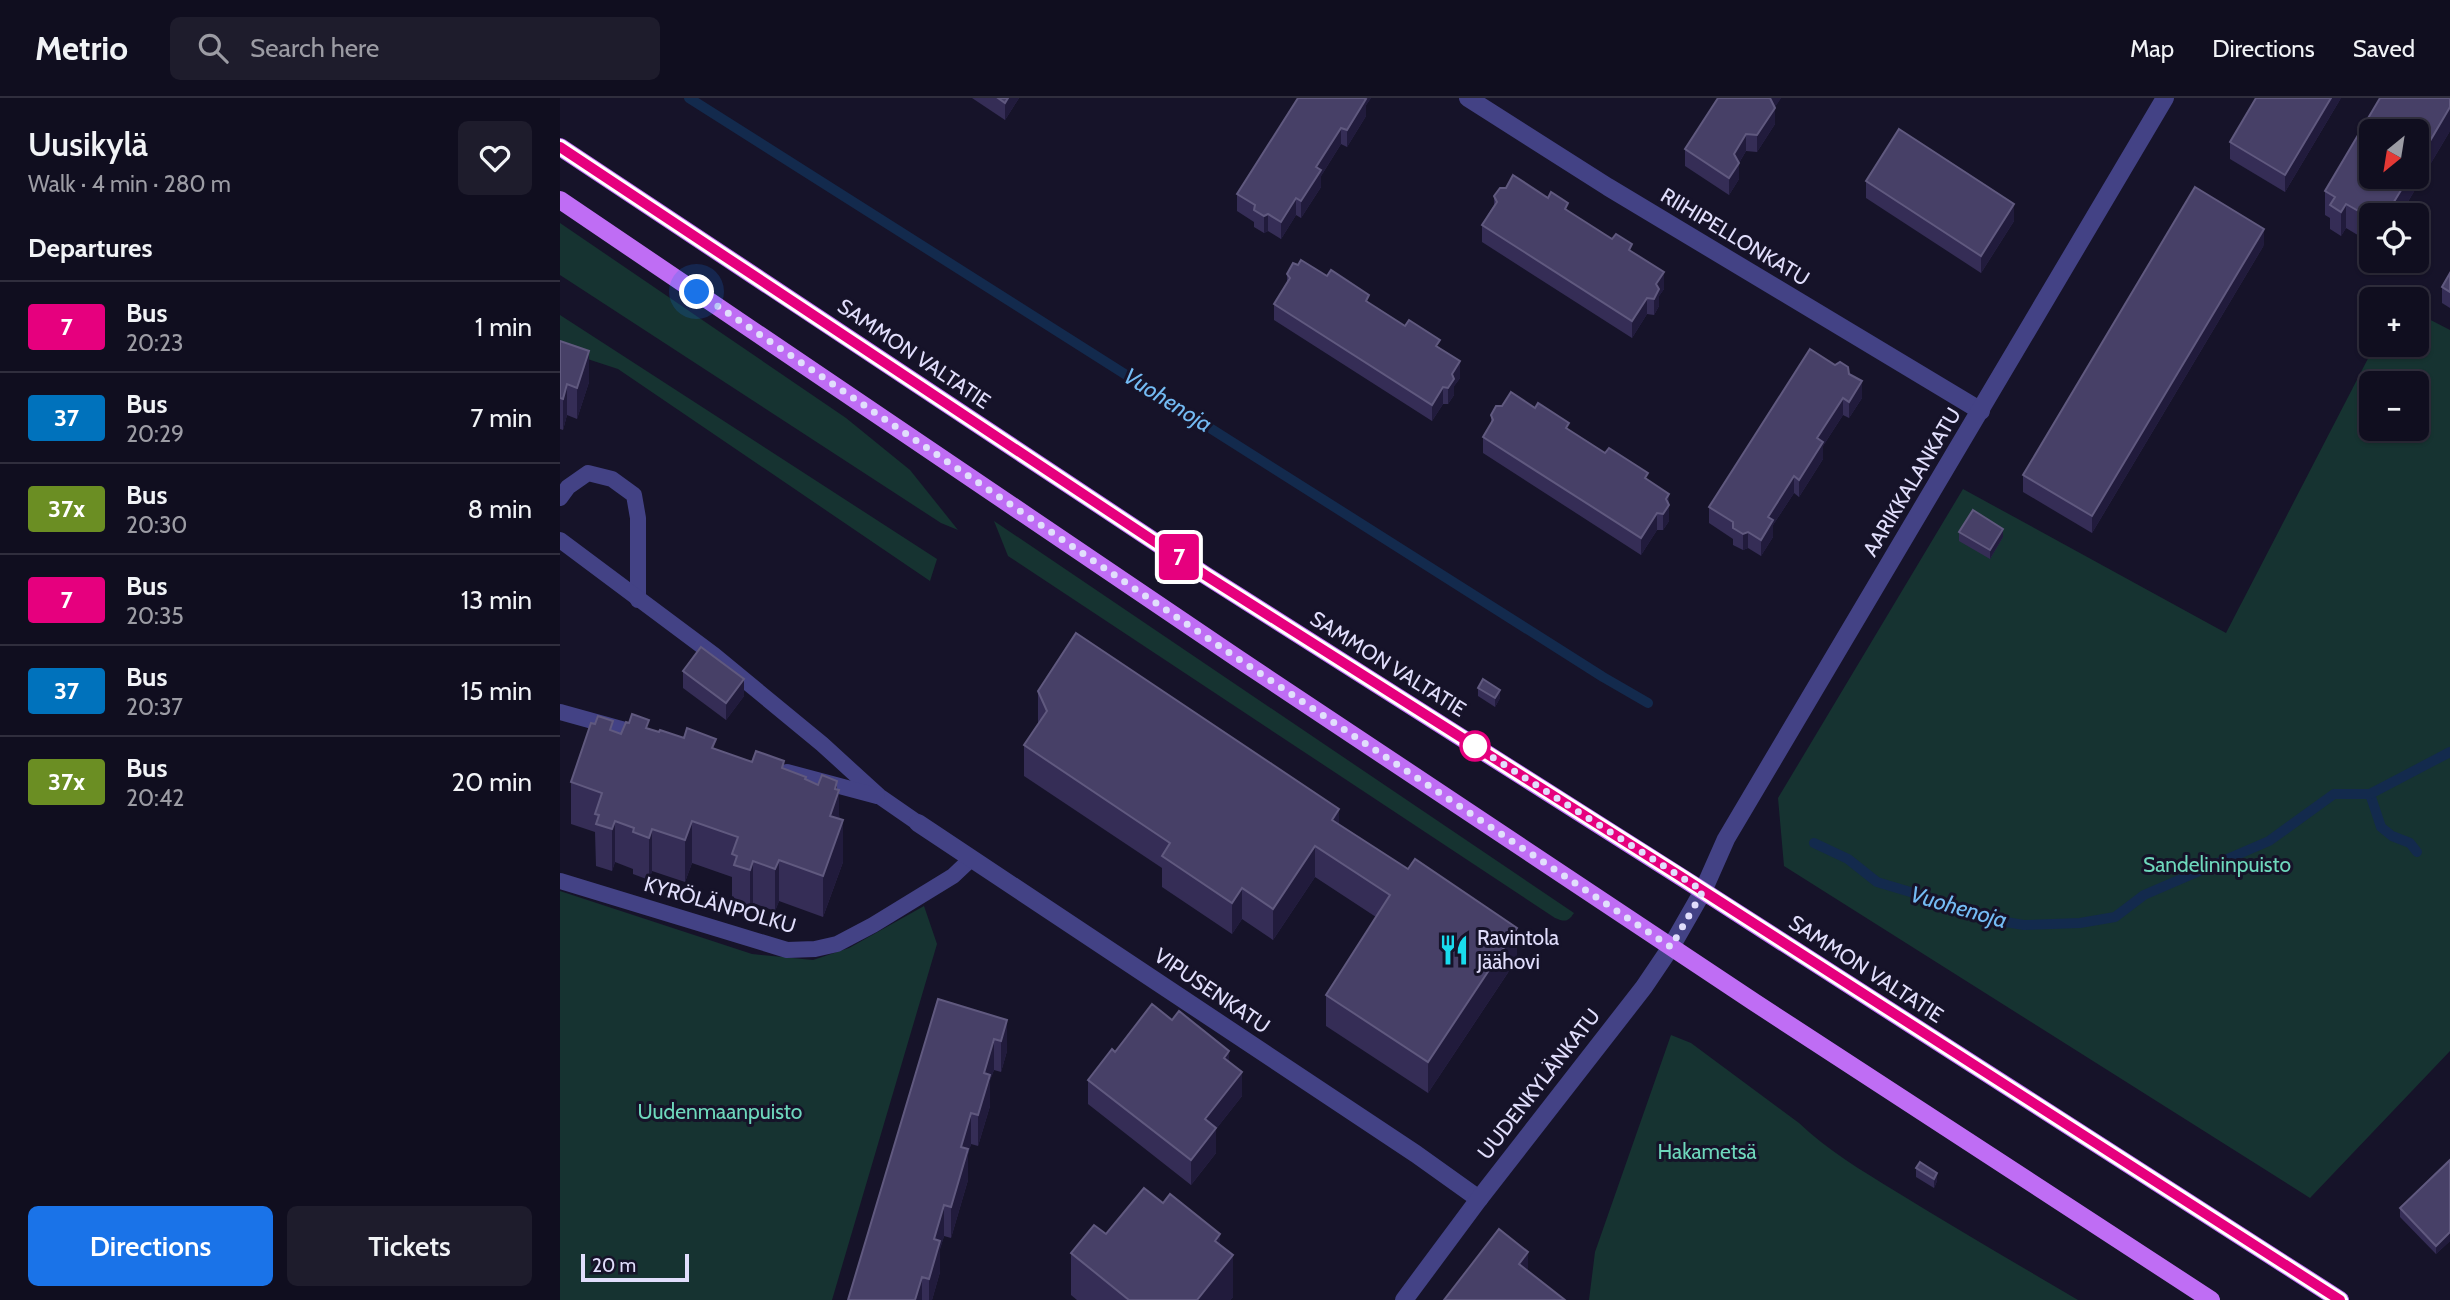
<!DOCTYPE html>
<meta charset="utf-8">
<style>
:root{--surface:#100e1f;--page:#1e1c2c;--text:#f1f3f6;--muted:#9c9ca4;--line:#302e3d;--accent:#1a73e8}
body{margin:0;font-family:Cabin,sans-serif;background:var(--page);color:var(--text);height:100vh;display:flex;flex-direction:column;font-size:26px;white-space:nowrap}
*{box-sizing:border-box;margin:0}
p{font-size:23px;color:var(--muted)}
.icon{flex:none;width:38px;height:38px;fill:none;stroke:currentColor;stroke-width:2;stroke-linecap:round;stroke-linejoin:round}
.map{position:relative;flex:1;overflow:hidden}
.details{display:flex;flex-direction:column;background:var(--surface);width:560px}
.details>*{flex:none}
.badge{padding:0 14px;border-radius:5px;font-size:24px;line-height:46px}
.needle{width:46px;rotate:210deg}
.fabs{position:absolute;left:1799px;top:21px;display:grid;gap:14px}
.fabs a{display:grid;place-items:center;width:70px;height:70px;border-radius:10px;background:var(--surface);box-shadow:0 2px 5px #0004,0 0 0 2px var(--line);font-size:35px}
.scale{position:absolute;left:21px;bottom:18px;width:108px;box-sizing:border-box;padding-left:7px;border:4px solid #e1defc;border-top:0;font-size:19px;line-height:24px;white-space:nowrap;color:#e1defc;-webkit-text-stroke:5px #161329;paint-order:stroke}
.you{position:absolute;width:35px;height:35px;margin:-18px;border:5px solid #fff;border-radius:50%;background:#1a73e8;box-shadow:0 0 0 10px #1a73e833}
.map>.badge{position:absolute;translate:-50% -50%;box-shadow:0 0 0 4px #fff}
h2{padding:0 28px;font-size:26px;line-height:63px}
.round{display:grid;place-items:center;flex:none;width:74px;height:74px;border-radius:10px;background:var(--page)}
.headline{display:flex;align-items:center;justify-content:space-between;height:119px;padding:0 28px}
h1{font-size:33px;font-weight:600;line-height:52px}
.action{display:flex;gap:14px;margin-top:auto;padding:14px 28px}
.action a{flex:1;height:80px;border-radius:10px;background:var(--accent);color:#fff;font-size:28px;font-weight:600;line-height:80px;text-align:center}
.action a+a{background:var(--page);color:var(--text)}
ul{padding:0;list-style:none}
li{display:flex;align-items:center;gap:21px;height:91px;padding:0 28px;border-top:2px solid var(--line)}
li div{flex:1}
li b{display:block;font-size:26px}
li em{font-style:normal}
li .badge{min-width:77px;font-weight:700;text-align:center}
header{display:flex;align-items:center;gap:42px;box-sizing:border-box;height:98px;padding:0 35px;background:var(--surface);border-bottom:2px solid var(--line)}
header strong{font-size:33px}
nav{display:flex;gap:38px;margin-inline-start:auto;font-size:24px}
.search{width:490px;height:63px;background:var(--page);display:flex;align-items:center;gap:18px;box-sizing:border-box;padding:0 24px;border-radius:10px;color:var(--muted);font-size:26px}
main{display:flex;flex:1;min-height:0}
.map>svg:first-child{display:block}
</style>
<header>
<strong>Metrio</strong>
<div class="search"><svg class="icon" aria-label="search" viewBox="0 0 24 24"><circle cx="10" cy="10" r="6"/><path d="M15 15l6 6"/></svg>Search here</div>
<nav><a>Map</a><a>Directions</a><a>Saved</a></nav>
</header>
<main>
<section class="details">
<div class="headline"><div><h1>Uusikylä</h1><p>Walk · 4 min · 280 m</p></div><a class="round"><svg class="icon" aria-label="heart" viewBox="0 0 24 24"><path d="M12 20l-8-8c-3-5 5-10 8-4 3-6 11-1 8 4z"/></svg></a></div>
<h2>Departures</h2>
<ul>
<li><span class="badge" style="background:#e6007e;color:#fff">7</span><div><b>Bus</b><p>20:23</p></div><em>1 min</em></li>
<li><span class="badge" style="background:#0072bc;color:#fff">37</span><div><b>Bus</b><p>20:29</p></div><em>7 min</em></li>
<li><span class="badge" style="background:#6b8e23;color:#fff">37x</span><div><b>Bus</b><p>20:30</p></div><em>8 min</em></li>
<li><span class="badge" style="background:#e6007e;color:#fff">7</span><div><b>Bus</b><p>20:35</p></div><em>13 min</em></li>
<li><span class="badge" style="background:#0072bc;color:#fff">37</span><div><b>Bus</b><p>20:37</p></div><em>15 min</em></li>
<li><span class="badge" style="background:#6b8e23;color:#fff">37x</span><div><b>Bus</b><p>20:42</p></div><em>20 min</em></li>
</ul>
<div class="action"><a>Directions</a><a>Tickets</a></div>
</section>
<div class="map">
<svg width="1890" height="1202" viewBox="0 0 1890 1202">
<rect width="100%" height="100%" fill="#161329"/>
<g fill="#163331" fill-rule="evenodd">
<polygon points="0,125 286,320 350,372 398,432 381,425 0,177"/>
<path d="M1857,215L1890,232V953L1750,1100L1224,768L1218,700L1403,391L1666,535L1815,247H1857ZM1811,285H1857V331H1811Z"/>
<polygon points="0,217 377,461 370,483 58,271 0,252"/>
<path d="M434,423L1014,815C1008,824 1005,824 995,820L448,458Z"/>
<polygon points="0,793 192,856 253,862 289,850 364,808 377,846 272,1202 0,1202"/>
<path d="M1111,937L1131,945L1239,1025C1267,1052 1301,1072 1335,1093C1395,1130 1457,1166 1518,1202H1029L1035,1154Z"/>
</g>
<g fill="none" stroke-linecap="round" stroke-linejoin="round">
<g stroke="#132a4d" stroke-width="10">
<polyline points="129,0 1043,579 1088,605"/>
<polyline points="1810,696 1821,729 1832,738 1850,745 1857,754"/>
<polyline points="1254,745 1288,761 1317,784 1367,799 1421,820 1464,827 1520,825 1555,819 1584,797 1709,743 1774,696 1810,696 1890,654"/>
</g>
<g stroke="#434285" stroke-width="16">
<polyline points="0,400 8,389 28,375 52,381 74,397 78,420 78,502"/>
<polyline points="0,442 154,557 262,646 319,698 358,725"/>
<polyline points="0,614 83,637"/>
<polyline points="227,674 317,698"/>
<polyline points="0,783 227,852 255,851 277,846 313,827 393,778 411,761"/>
</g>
<g stroke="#434285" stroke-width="18">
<polyline points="908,0 1048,89 1421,313"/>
<polyline points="358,725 856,1056 919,1101"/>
<polyline points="844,1202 919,1101 1084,889 1111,849 1143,793 1166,741 1605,0"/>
</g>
<g stroke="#bf6df4" stroke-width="18">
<polyline points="0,49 645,477 1143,793 1780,1202"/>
<polyline points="0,102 677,560 1194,904 1651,1202"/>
</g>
</g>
<g fill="#352d56">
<polygon points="412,0 459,0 445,22"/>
<polygon points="738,0 811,0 806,7 806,18 787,49 781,46 761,78 761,89 741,120 736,117 721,141 708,133 704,135 694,129 694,124 677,113 677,96"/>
<polygon points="1158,0 1221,0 1214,10 1215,26 1197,54 1186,53 1179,65 1179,81 1169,97 1125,68 1125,51"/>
<polygon points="1781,0 1725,94 1670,61 1670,44"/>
<polygon points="1890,33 1840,117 1811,117 1811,145 1786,130 1781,138 1770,131 1770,120 1765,117 1765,93"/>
<polygon points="1306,83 1454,123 1421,175 1306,100"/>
<polygon points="934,98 1008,113 1072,154 1104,191 1099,198 1099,208 1094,217 1087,216 1072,240 922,144 922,127 934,107"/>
<polygon points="1704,147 1532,435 1463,394 1463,377"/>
<polygon points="1890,175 1890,210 1882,205 1882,189"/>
<polygon points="727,176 809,206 880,250 900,280 894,288 894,297 888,306 883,306 872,323 714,222 714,206 727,185"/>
<polygon points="0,243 29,284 17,321 7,317 3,332 0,331"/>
<polygon points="1275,267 1289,276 1302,300 1289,320 1283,317 1263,348 1263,361 1239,399 1234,395 1213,427 1213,439 1201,458 1188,450 1183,452 1173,447 1173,441 1149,425 1149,409"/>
<polygon points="931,317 1009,332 1088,382 1109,412 1109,423 1103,432 1097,432 1081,457 923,355 923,339 931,326"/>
<polygon points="1399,434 1443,439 1430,461 1399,443"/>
<polygon points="123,573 184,598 166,622 123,590"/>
<polygon points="918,590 940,600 935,609 918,598"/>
<polygon points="478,593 779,726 957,861 868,995 766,928 766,897 816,819 755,779 713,842 682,821 672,836 602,789 602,770 464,678 464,647 479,626 478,624"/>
<polygon points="89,631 156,651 192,664 224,671 246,682 277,692 283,764 263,819 219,803 215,813 193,805 190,813 174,808 174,799 172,798 172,779 132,765 125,784 92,773 89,782 73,776 73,771 55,764 52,773 36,768 35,734 11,726 11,684 61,636"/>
<polygon points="378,901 447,922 447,953 441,974 434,972 430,982 430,1008 418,1048 411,1046 408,1056 408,1082 391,1140 384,1138 380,1151 380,1174 372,1202 288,1202"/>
<polygon points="669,965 682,998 656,1031 656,1055 631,1087 528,1006 528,982"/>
<polygon points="1890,1062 1890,1143 1876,1156 1840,1119 1840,1110"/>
<polygon points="1356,1070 1377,1083 1374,1090 1356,1079"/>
<polygon points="603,1105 660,1147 673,1199 670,1202 517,1202 511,1197 511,1155"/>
</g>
<g fill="#211b3c">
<polygon points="448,0 459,0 445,22 445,5"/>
<polygon points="801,0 811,0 806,7 806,18 787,49 787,32"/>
<polygon points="1210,0 1221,0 1210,17"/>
<polygon points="1771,0 1781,0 1725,94 1725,77"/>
<polygon points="1890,9 1890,33 1840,117 1826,117 1849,79 1857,79 1857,65"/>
<polygon points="1215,10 1215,26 1197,54 1197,37"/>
<polygon points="781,30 781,46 761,78 761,89 741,120 741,103 756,69"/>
<polygon points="1186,36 1186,53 1174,73 1174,56"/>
<polygon points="1179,65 1179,81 1169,97 1169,80"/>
<polygon points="736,100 736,117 721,141 721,124"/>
<polygon points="1454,106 1454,123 1421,175 1421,158"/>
<polygon points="1786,106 1786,130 1781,138 1781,114"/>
<polygon points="708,116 708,133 704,135 704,118"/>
<polygon points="1704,131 1704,147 1532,435 1532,418"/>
<polygon points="1104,174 1104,191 1099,198 1099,208 1094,217 1094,201 1096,186"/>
<polygon points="1087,200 1087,216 1072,240 1072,223"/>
<polygon points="29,253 29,284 17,321 17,290"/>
<polygon points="900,263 900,280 894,288 894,297 888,306 888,290 892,276"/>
<polygon points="1302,283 1302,300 1289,320 1289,304"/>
<polygon points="7,286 7,317 3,332 3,301"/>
<polygon points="883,289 883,306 872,323 872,307"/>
<polygon points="1283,300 1283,317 1263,348 1263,361 1239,399 1239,382 1257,340"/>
<polygon points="1234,378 1234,395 1213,427 1213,439 1201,458 1201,442 1208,419"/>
<polygon points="1109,396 1109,423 1103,432 1103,416 1106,401"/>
<polygon points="1097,415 1097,432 1081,457 1081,440"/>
<polygon points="1443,431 1443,439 1430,461 1430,452"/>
<polygon points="1188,434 1188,450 1183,452 1183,436"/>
<polygon points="184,581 184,598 166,622 166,605"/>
<polygon points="940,592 940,600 935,609 935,600"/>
<polygon points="277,683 277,697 279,692 279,733 283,722 283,764 263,819 263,778 270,718 275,691"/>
<polygon points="779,711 779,742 772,722"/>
<polygon points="55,723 55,764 52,773 52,731"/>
<polygon points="132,723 132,765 125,784 125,742"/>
<polygon points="92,731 92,773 89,782 89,740"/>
<polygon points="755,748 755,779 713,842 713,811"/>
<polygon points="219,762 219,803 215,813 215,771"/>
<polygon points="193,763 193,805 190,813 190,772"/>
<polygon points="682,790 682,821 672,836 672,805"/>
<polygon points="957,830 957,861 868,995 868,964"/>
<polygon points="447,922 447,953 441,974 441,943"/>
<polygon points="434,941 434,972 430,982 430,1008 418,1048 418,1017 424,975"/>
<polygon points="669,953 669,977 664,960"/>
<polygon points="682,974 682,998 656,1031 656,1055 631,1087 631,1062 645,1021"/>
<polygon points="411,1015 411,1046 408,1056 408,1082 391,1140 391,1109 401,1049"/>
<polygon points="1377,1075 1377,1083 1374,1090 1374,1081"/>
<polygon points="384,1107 384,1138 380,1151 380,1174 372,1202 369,1202 369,1181 374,1141"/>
<polygon points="1890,1134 1890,1143 1876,1156 1876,1148"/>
<polygon points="660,1136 660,1173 673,1157 673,1199 670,1202 637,1202 655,1143"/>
<polygon points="968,1154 968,1196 959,1166"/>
<polygon points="362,1179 362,1202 355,1202"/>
</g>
<g fill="#474067" stroke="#60597f" stroke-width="2">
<polygon points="438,0 448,0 445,5"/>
<polygon points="738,0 804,0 806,1 787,32 781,30 756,69 761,72 741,103 736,100 721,124 708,116 704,118 694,112 695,107 677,96"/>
<polygon points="1158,0 1210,0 1215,10 1197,37 1186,36 1174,56 1179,65 1169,80 1125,51"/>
<polygon points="1696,0 1771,0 1725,77 1670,44"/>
<polygon points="1820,0 1890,0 1890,9 1857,65 1857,33 1811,33 1811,79 1849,79 1826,117 1811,117 1811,120 1786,106 1781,114 1770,107 1775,99 1765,93"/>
<polygon points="1339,31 1454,106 1421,158 1306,83"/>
<polygon points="953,77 988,100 991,94 1008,105 1005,111 1052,141 1056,136 1072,146 1069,152 1104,174 1096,186 1099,191 1094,201 1087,200 1072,223 922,127 937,104 934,98 940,90 946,90"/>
<polygon points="1635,89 1704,131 1532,418 1463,377"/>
<polygon points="741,162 767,178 771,172 809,197 806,203 845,228 849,222 880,242 876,248 900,263 892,276 894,281 888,290 883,289 872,307 714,206 730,180 727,176 733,165 738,167"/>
<polygon points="1890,175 1890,194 1882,189"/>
<polygon points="0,243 29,253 17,290 7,286 3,301 0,300"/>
<polygon points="1250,251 1275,267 1280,264 1288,269 1289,276 1302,283 1289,304 1283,300 1257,340 1263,344 1239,382 1234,378 1208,419 1213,422 1201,442 1188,434 1183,436 1173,430 1173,424 1149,409"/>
<polygon points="951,294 975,310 978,305 1009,325 1006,330 1045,355 1049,350 1088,375 1085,380 1109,396 1106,401 1109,407 1103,416 1097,415 1081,440 923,339 933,322 931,317 936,308 942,308"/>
<polygon points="1413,412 1443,431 1430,452 1399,434"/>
<polygon points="516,535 779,711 772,722 848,771 855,761 957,830 868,964 766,897 830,797 755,748 713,811 682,790 672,805 602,758 610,745 464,647 487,613 478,593"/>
<polygon points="141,549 184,581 166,605 123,573"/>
<polygon points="923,581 940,592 935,600 918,590"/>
<polygon points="72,616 89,622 86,630 99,634 100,632 124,640 127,630 156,641 152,650 192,664 196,653 224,663 222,670 246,679 245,681 258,687 262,677 277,683 275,691 279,692 270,718 283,722 263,778 219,762 215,771 193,763 190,772 174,767 177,758 172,756 178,739 132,723 125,742 92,731 89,740 73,734 74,730 55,723 52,731 36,726 39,717 35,716 42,695 11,684 31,625 35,626 38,618 53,623 50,632 61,636 66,624 69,625"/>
<polygon points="378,901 447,922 441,943 434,941 424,975 430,977 418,1017 411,1015 401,1049 408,1051 391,1109 384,1107 374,1141 380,1143 369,1181 362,1179 355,1202 288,1202"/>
<polygon points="592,906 612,922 619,913 669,953 664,960 682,974 645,1021 656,1030 631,1062 528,982 552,951 555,954"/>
<polygon points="1890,1062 1890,1134 1876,1148 1840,1110"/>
<polygon points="1360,1064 1377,1075 1374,1081 1356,1070"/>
<polygon points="584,1090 603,1105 610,1096 660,1136 655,1143 673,1157 637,1202 569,1202 511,1155 534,1127 546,1136"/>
<polygon points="939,1131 968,1154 959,1166 1005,1202 884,1202"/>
</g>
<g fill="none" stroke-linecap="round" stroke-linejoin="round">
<g stroke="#fff" stroke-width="16">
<polyline id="line" points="0,49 645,477 1120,778 1780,1202"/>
</g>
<use href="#line" stroke="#e6007e" stroke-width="10"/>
<polyline stroke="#e1defc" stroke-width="7" stroke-dasharray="0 12.6" points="137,194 677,560 1111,849 1143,793 915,648"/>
</g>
<defs>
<g id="restaurant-bare" transform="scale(2.415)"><path d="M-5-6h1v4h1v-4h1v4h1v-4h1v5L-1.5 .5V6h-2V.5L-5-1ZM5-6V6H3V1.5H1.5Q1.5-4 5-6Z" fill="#19dcee" stroke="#161329" stroke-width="2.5" paint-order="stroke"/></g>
</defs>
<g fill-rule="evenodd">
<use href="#restaurant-bare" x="894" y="852"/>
</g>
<circle fill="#fff" stroke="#e6007e" stroke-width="3.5" cx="915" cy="648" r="14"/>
<g text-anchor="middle" stroke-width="6" stroke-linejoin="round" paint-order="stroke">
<g font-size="21" fill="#e1defc" stroke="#161329">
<text transform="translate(1175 139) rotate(31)" y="7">RIIHIPELLONKATU</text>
<text transform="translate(354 256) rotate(34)" y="7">SAMMON VALTATIE</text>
<text transform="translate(1352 384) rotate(-59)" y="7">AARIKKALANKATU</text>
<text transform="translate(828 566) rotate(32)" y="7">SAMMON VALTATIE</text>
<text transform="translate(160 807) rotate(16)" y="7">KYRÖLÄNPOLKU</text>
<text transform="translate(1306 871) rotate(33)" y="7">SAMMON VALTATIE</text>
<text transform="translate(652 893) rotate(34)" y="7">VIPUSENKATU</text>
<text transform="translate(979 986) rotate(-52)" y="7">UUDENKYLÄNKATU</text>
</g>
<g font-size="21" fill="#6ed8bc" stroke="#161329">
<text x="1657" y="774">Sandelininpuisto</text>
<text x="160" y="1021">Uudenmaanpuisto</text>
<text x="1147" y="1061">Hakametsä</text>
</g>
<g font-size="21" fill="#e1defc" stroke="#161329" text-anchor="start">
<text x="917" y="847">Ravintola<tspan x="917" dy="24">Jäähovi</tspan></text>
</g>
<g font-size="23" font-style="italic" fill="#74bbf4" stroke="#161329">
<text transform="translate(608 302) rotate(32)" y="8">Vuohenoja</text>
<text transform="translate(1399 809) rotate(16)" y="8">Vuohenoja</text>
</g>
</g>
</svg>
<div class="fabs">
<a><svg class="needle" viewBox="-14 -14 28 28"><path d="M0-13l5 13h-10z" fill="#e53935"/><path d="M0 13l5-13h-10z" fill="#9c9ca4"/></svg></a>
<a><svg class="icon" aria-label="locate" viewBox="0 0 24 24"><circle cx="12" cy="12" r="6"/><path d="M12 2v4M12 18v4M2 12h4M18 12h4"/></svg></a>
<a>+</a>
<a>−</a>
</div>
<div class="scale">20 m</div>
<div class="you" style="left:137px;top:194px"></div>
<b class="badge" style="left:619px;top:459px;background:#e6007e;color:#fff">7</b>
</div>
</main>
